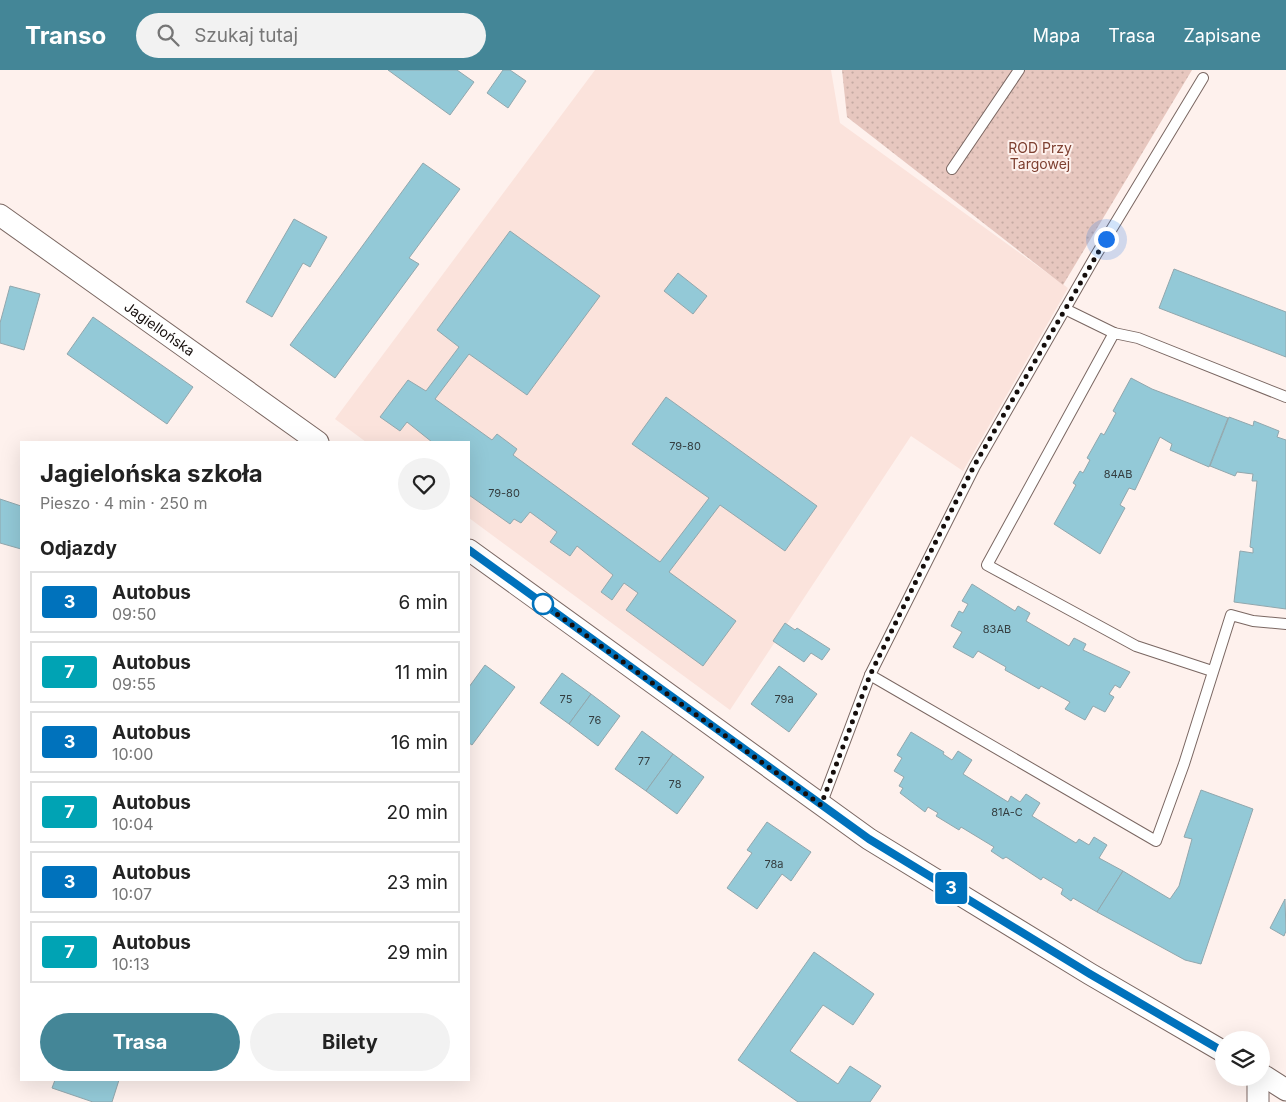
<!DOCTYPE html>
<html lang="pl">
<meta charset="utf-8">
<style>
:root{--surface:#fff;--page:#f2f2f2;--text:#222;--muted:#767676;--line:#e0e0e0;--accent:#448697}
body{margin:0;font-family:Inter,sans-serif;background:var(--page);color:var(--text);height:100vh;display:flex;flex-direction:column;font-size:19px;white-space:nowrap}
*{box-sizing:border-box;margin:0}
p{font-size:16px;color:var(--muted)}
.icon{flex:none;width:28px;height:28px;fill:none;stroke:currentColor;stroke-width:2;stroke-linecap:round;stroke-linejoin:round}
.map{position:relative;flex:1;overflow:hidden}
.side{position:absolute;left:20px;top:371px;width:450px;height:640px;display:flex;flex-direction:column;background:var(--surface);border-radius:0px;box-shadow:0 5px 20px #0002}
.side>*{flex:none}
.badge{padding:0 10px;border-radius:4px;font-size:18px;line-height:32px}
.fabs{position:absolute;left:1215px;top:961px;display:grid;gap:10px}
.fabs a{display:grid;place-items:center;width:55px;height:55px;border-radius:50%;background:var(--surface);box-shadow:0 5px 20px #0002;font-size:25px}
.you{position:absolute;width:25px;height:25px;margin:-12px;border:4px solid #fff;border-radius:50%;background:#1a73e8;box-shadow:0 0 0 8px #1a73e833}
.map>.badge{position:absolute;translate:-50% -50%;box-shadow:0 0 0 2px #fff}
h2{padding:0 20px;font-size:19px;line-height:45px}
.round{display:grid;place-items:center;flex:none;width:52px;height:52px;border-radius:26px;background:var(--page)}
.head{display:flex;align-items:center;justify-content:space-between;height:85px;padding:0 20px}
h1{font-size:24px;font-weight:700;line-height:38px}
.cta{display:flex;gap:10px;margin-top:auto;padding:10px 20px}
.cta a{flex:1;height:58px;border-radius:30px;background:var(--accent);color:#fff;font-size:20px;font-weight:700;line-height:58px;text-align:center}
.cta a+a{background:var(--page);color:var(--text)}
ul{padding:0;list-style:none}
li{display:flex;align-items:center;gap:15px;height:62px;margin:0 10px 8px;padding:0 10px;border:2px solid var(--line);border-radius:0px}
li div{flex:1}
li b{display:block;font-size:19px}
li em{font-style:normal}
li .badge{min-width:55px;font-weight:700;text-align:center}
header{display:flex;align-items:center;gap:30px;box-sizing:border-box;height:70px;padding:0 25px;background:var(--accent);color:#fff}
header strong{font-size:24px}
nav{display:flex;gap:28px;margin-inline-start:auto;font-size:18px}
.search{width:350px;height:45px;background:var(--page);display:flex;align-items:center;gap:12px;box-sizing:border-box;padding:0 18px;border-radius:28px;color:var(--muted);font-size:19px}
.map>svg:first-child{display:block}
</style>
<header>
<strong>Transo</strong>
<div class="search"><svg class="icon" aria-label="search" viewBox="0 0 24 24"><circle cx="10" cy="10" r="6"/><path d="M15 15l6 6"/></svg>Szukaj tutaj</div>
<nav><a>Mapa</a><a>Trasa</a><a>Zapisane</a></nav>
</header>
<div class="map">
<svg width="1286" height="1032" viewBox="0 0 1286 1032">
<defs>
<pattern id="grass-dots" width="8" height="8" patternUnits="userSpaceOnUse" patternTransform="scale(1.25)"><rect width="8" height="8" fill="#e7c7bf"/><path d="M2 2h.1M6 6h.1" fill="none" stroke="#c5aaa3" stroke-width="1.8" stroke-linecap="round"/></pattern>
</defs>
<rect width="100%" height="100%" fill="#fef1ed"/>
<polygon fill="#fbe3dc" points="595,0 831,0 840,53 1068,218 963,401 911,366 730,640 469,448 469,372 366,372 335,349"/>
<polygon fill="url(#grass-dots)" points="842,0 1192,0 1063,215 847,47"/>
<g fill="#93c9d7" stroke="#91a7ad">
<polygon points="388,0 457,0 474,12 450,45"/>
<polygon points="503,0 510,0 526,11 508,38 487,23"/>
<polygon points="423,93 460,119 409,188 419,194 335,308 290,275"/>
<polygon points="294,149 327,167 310,197 303,193 272,247 246,232"/>
<polygon points="510,161 600,226 527,325 469,284 435,329 492,370 497,364 517,379 513,385 660,492 709,428 632,374 666,327 817,436 785,481 720,435 669,502 736,551 703,596 626,540 638,523 624,513 612,530 601,522 613,505 577,476 570,486 550,472 557,462 530,442 521,453 514,449 510,454 469,425 469,372 432,372 407,352 400,361 380,347 408,310 426,321 459,277 437,260"/>
<polygon points="1174,199 1286,242 1286,287 1159,238"/>
<polygon points="678,203 707,226 693,244 664,221"/>
<polygon points="10,216 40,224 24,280 0,273 0,253"/>
<polygon points="93,247 193,317 167,354 67,284"/>
<polygon points="1131,308 1152,319 1228,348 1209,397 1170,380 1172,374 1160,367 1135,420 1129,418 1120,435 1125,438 1100,484 1054,454 1076,415 1073,413 1080,401 1083,403 1090,390 1087,388 1101,363 1104,365 1116,343 1113,341"/>
<polygon points="1229,347 1253,356 1254,351 1279,361 1277,367 1286,370 1286,539 1234,532 1240,481 1253,483 1253,478 1250,477 1257,411 1252,411 1253,404 1237,402 1235,406 1210,396"/>
<polygon points="0,429 21,436 21,479 0,473"/>
<polygon points="972,514 1015,541 1018,536 1030,543 1026,551 1069,576 1074,568 1086,574 1083,580 1130,602 1120,618 1115,615 1109,624 1114,627 1105,642 1093,636 1085,650 1065,639 1070,632 1041,616 1039,619 1005,600 1006,597 978,581 973,588 953,577 962,562 951,556 959,541 963,543 968,534 962,531"/>
<polygon points="785,553 795,560 797,558 830,579 822,590 811,583 804,592 773,571"/>
<polygon points="485,595 515,617 472,675 469,673 469,617"/>
<polygon points="779,596 817,624 789,662 751,634"/>
<polygon points="562,603 591,624 569,654 540,633"/>
<polygon points="591,624 620,646 598,676 569,654"/>
<polygon points="642,661 673,684 646,721 615,699"/>
<polygon points="911,662 944,682 943,684 952,690 958,681 972,690 963,704 1008,732 1011,726 1020,732 1026,724 1040,733 1032,746 1076,773 1079,769 1089,775 1094,767 1107,775 1099,788 1123,801 1097,842 1073,828 1071,831 1061,824 1063,819 1043,807 1041,810 1006,787 1003,789 991,781 994,777 961,757 959,760 936,746 938,743 928,737 925,742 900,723 903,718 899,716 904,707 894,701 902,688 897,685"/>
<polygon points="673,684 704,707 677,744 646,721"/>
<polygon points="1201,720 1253,739 1201,894 1185,890 1097,842 1123,801 1170,829 1179,816 1192,769 1184,767"/>
<polygon points="767,752 811,782 791,811 782,804 757,839 727,818 752,783 747,780"/>
<polygon points="1285,829 1286,861 1284,866 1270,858"/>
<polygon points="814,882 874,924 853,955 823,935 790,981 838,1014 850,996 881,1016 870,1032 798,1032 738,990"/>
<polygon points="55,1010 119,1010 112,1032 93,1032 52,1018"/>
</g>
<g fill="none" stroke-linecap="round" stroke-linejoin="round">
<g stroke="#7a6762" stroke-width="12">
<g id="service">
<polyline points="952,99 1019,0"/>
<polyline points="1065,239 1114,263"/>
<polyline points="1212,601 1136,576 987,495 1114,263 1138,268 1286,327"/>
<polyline points="870,605 1156,771 1184,694 1231,545 1253,551 1286,554"/>
<polyline points="821,735 870,605 975,396 1096,185 1203,8"/>
</g>
</g>
<g stroke="#7a6762" stroke-width="23">
<g id="minor">
<path id="s1" d="M0,145L318,372"/>
<polyline points="469,480 869,769 1090,904 1224,982"/>
<polyline points="1261,1004 1286,1020"/>
<polyline points="1258,1032 1258,1008"/>
</g>
</g>
<use href="#service" stroke="#fff" stroke-width="10"/>
<use href="#minor" stroke="#fff" stroke-width="21"/>
</g>
<g fill="none" stroke-linecap="round" stroke-linejoin="round">
<g stroke="#fff" stroke-width="11">
<polyline id="line" points="469,480 869,769 1090,904 1224,982"/>
</g>
<use href="#line" stroke="#0072bc" stroke-width="8"/>
<polyline stroke="#150e0c" stroke-width="5" stroke-dasharray="0 9" points="543,534 821,735 870,605 924,495 974,396 1106,169"/>
</g>
<circle fill="#fff" stroke="#0072bc" stroke-width="2.5" cx="543" cy="534" r="10"/>
<g text-anchor="middle" stroke-width="4" stroke-linejoin="round" paint-order="stroke">
<g font-size="11" fill="#343d3f">
<text x="685" y="380">79-80</text>
<text x="1118" y="408">84AB</text>
<text x="504" y="427">79-80</text>
<text x="997" y="563">83AB</text>
<text x="566" y="633">75</text>
<text x="784" y="633">79a</text>
<text x="595" y="654">76</text>
<text x="644" y="695">77</text>
<text x="675" y="718">78</text>
<text x="1007" y="746">81A-C</text>
<text x="774" y="798">78a</text>
</g>
<g font-size="14" fill="#7e4031" stroke="#fef1ed">
<text x="1040" y="83">ROD Przy<tspan x="1040" dy="16">Targowej</tspan></text>
</g>
<g font-size="14" fill="#150e0c" stroke="#fef1ed">
<text dy="5" stroke="none"><textPath href="#s1" startOffset="196">Jagiellońska</textPath></text>
</g>
</g>
</svg>
<div class="fabs">
<a><svg class="icon" aria-label="layers" viewBox="0 0 24 24"><path d="M12 4l9 5-9 5-9-5zM3 14l9 5 9-5"/></svg></a>
</div>
<div class="you" style="left:1106px;top:169px"></div>
<b class="badge" style="left:951px;top:818px;background:#0072bc;color:#fff">3</b>
<section class="side">
<div class="head"><div><h1>Jagielońska szkoła</h1><p>Pieszo · 4 min · 250 m</p></div><a class="round"><svg class="icon" aria-label="heart" viewBox="0 0 24 24"><path d="M12 20l-8-8c-3-5 5-10 8-4 3-6 11-1 8 4z"/></svg></a></div>
<h2>Odjazdy</h2>
<ul>
<li><span class="badge" style="background:#0072bc;color:#fff">3</span><div><b>Autobus</b><p>09:50</p></div><em>6 min</em></li>
<li><span class="badge" style="background:#00a3b4;color:#fff">7</span><div><b>Autobus</b><p>09:55</p></div><em>11 min</em></li>
<li><span class="badge" style="background:#0072bc;color:#fff">3</span><div><b>Autobus</b><p>10:00</p></div><em>16 min</em></li>
<li><span class="badge" style="background:#00a3b4;color:#fff">7</span><div><b>Autobus</b><p>10:04</p></div><em>20 min</em></li>
<li><span class="badge" style="background:#0072bc;color:#fff">3</span><div><b>Autobus</b><p>10:07</p></div><em>23 min</em></li>
<li><span class="badge" style="background:#00a3b4;color:#fff">7</span><div><b>Autobus</b><p>10:13</p></div><em>29 min</em></li>
</ul>
<div class="cta"><a>Trasa</a><a>Bilety</a></div>
</section>
</div>
